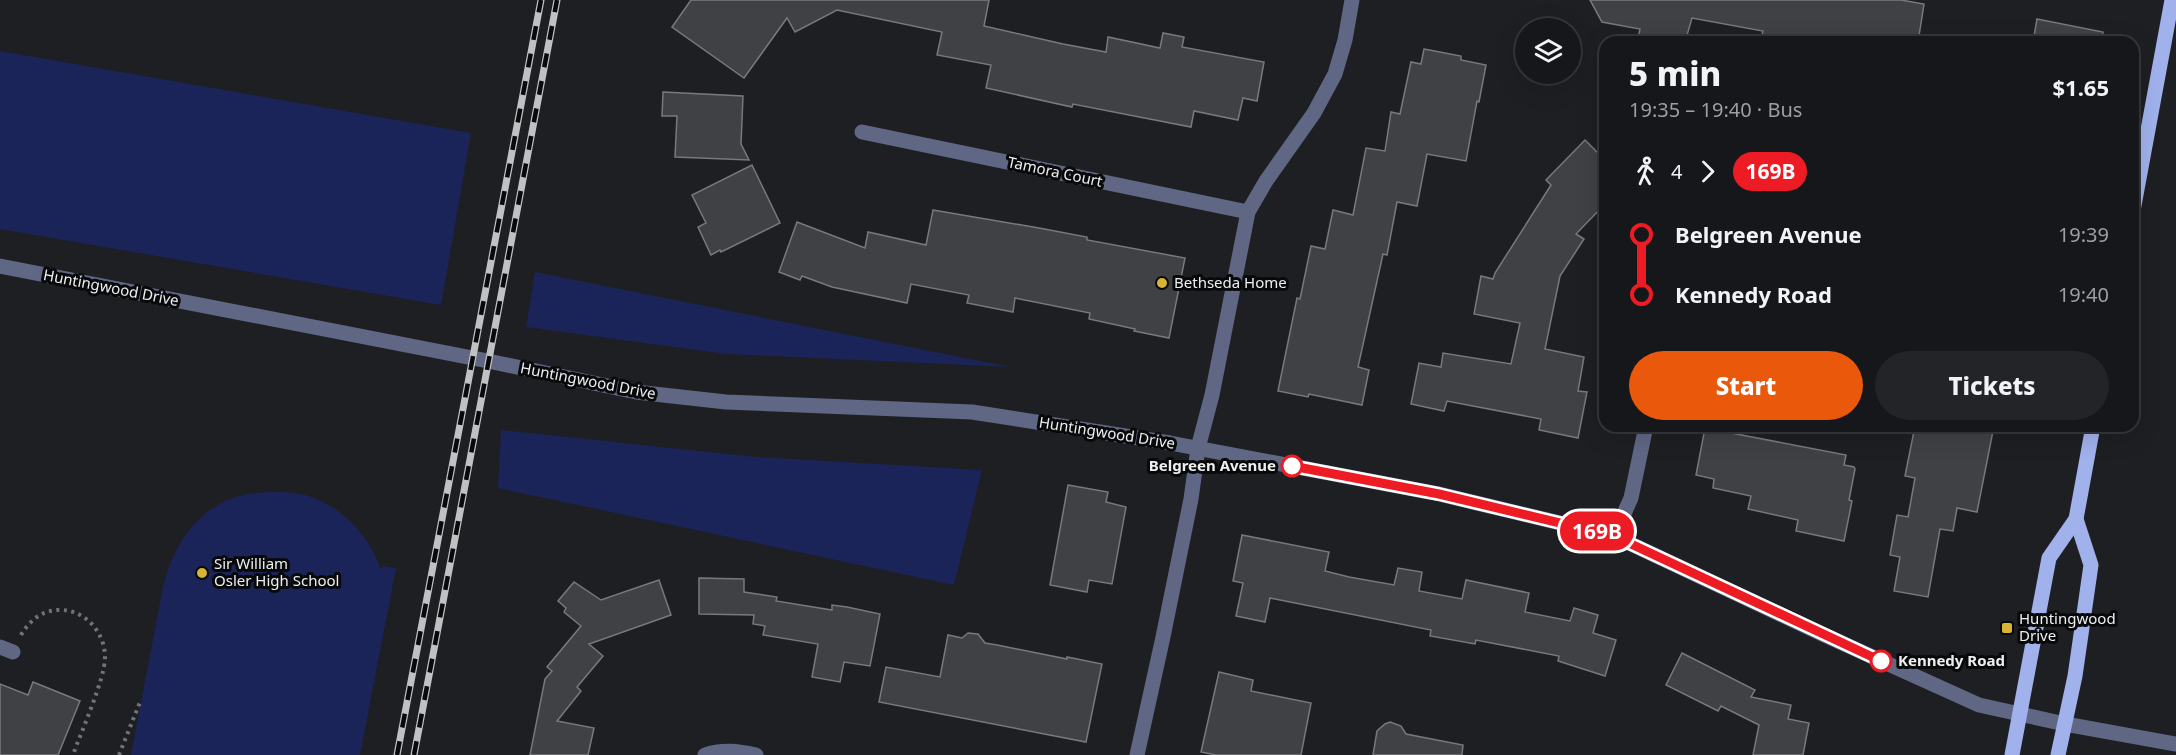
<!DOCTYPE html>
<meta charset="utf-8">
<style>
:root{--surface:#16171a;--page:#232427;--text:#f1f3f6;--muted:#9e9fa2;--line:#353639;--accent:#ea580c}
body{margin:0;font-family:"Noto Sans",sans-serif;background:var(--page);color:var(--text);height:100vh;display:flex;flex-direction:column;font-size:22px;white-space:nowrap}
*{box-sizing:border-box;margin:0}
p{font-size:20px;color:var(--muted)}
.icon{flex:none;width:33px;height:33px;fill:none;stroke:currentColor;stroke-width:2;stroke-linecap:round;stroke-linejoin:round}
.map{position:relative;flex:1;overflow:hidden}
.panel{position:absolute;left:1599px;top:36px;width:540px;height:396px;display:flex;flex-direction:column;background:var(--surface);border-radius:18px;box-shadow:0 6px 24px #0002,0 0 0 2px var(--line)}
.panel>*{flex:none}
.badge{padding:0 12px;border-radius:20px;font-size:21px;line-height:39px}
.buttons{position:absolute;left:1515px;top:18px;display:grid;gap:12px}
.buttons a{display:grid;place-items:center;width:66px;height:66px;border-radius:50%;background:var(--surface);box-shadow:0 6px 24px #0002,0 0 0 2px var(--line);font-size:30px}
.map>.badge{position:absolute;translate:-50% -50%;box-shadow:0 0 0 3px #fff}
.legs{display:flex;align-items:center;gap:9px;height:66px;padding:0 30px;font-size:20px}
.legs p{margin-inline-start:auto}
.headline{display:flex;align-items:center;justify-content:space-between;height:102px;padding:0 30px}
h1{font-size:33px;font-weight:800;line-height:45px}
.cta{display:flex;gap:12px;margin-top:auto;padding:12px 30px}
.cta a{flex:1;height:69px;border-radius:36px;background:var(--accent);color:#fff;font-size:24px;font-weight:800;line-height:69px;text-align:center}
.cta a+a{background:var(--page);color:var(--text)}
ul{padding:0 30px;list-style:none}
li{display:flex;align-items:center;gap:21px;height:60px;font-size:22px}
li i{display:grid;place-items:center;width:9px;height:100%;margin:0 8px;background:currentColor}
li i::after{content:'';width:15px;height:15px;margin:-8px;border:4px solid;border-radius:50%;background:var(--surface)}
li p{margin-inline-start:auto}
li:first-child i{background:linear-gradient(#0000 50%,currentColor 0)}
li:last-child i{background:linear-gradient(currentColor 50%,#0000 0)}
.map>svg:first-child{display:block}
</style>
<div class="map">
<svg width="2176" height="755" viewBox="0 0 2176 755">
<rect width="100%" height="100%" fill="#1e1f22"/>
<g fill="#1b2458">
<polygon points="0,51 471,133 441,305 0,229"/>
<polygon points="535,272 1010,367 727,354 526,327"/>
<polygon points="501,430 756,457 982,470 954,585 498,488"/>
<path d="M284,492C293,493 303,494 312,497C345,509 370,538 381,570L383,566L396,568L360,755H131L163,587C172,550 193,512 233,498C249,492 266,492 284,492Z"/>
</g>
<g fill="#3f4144" stroke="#78797d" stroke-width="1.5">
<polygon points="691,0 989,0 984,26 1063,44 1106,52 1108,37 1160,48 1163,33 1184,37 1182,47 1264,62 1257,101 1243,98 1238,120 1194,111 1191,127 1073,104 1072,107 986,88 991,65 937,55 942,32 837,10 795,32 787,18 744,78 672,27"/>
<polygon points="1590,0 1901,0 1924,4 1918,42 1798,42 1762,35 1763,31 1692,18 1685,42 1637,42 1640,29 1602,22"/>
<polygon points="2037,19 2103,32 2102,42 2033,42"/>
<polygon points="1424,49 1461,56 1461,60 1486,65 1479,102 1477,101 1466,161 1427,154 1417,206 1397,202 1387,255 1383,254 1358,367 1369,370 1362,405 1309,394 1308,397 1278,391 1297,298 1300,299 1311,246 1325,249 1333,210 1353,215 1366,148 1385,151 1391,112 1400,114 1411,62 1421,64"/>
<polygon points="663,92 743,96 741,144 749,160 675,157 677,116 662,116"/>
<polygon points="1585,140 1605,160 1605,204 1576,234 1584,239 1560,276 1545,349 1584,357 1578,391 1587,392 1578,438 1539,430 1541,419 1447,401 1444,411 1411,404 1419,363 1441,367 1443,353 1511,364 1520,323 1474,314 1481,276 1493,279 1495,273 1551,185 1546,180"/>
<polygon points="752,165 780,223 721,252 720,250 711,255 698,227 706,223 692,195"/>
<polygon points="933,210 1039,228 1087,237 1087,240 1185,258 1169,338 1134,331 1135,329 1089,319 1090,313 1015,298 1013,312 967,303 969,295 911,284 907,303 832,287 802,276 800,280 779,272 797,222 865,248 868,232 926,245"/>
<polygon points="1915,426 1994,426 1977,512 1957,508 1953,531 1940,529 1928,597 1894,591 1900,557 1890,555 1897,515 1908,517 1915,478 1905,476"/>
<polygon points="1705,428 1846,455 1844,465 1854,467 1855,469 1849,500 1852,501 1844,541 1796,531 1798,520 1748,509 1751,496 1713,488 1714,479 1696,475"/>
<polygon points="1068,485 1108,492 1106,502 1126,507 1112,584 1089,580 1087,592 1050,585"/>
<polygon points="1242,535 1329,552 1325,571 1349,577 1394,585 1398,568 1422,572 1419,591 1462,599 1466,580 1529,593 1525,612 1570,621 1574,608 1598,615 1593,633 1616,640 1605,676 1558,661 1559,656 1476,640 1475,644 1430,636 1431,630 1270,598 1265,622 1236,616 1243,583 1233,581"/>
<polygon points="699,578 744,579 744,592 777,597 776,601 832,610 832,605 847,607 880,614 870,666 844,662 840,682 812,677 818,644 763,635 765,626 753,624 754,615 699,614"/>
<polygon points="659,580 671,615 589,644 603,656 577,687 581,691 557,721 594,728 588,755 530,755 545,679 552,671 547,667 581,626 564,612 566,608 558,601 574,582 601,600"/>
<polygon points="968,633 978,634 985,643 997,645 1067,659 1067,657 1102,664 1086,742 879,702 886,667 940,677 948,635 962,638"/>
<polygon points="1682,653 1755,690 1751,697 1791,705 1788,719 1809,723 1803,755 1753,755 1759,725 1721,706 1718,711 1666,685"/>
<polygon points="1219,672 1253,680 1251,691 1311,703 1301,755 1216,755 1201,752"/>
<polygon points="33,682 80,701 58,755 0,755 0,684 28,695"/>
<polygon points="1390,722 1401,726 1406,734 1463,745 1462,755 1373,755 1377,731 1385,724"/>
</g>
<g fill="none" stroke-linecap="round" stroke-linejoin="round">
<g stroke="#727376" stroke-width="4" stroke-dasharray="3 4.5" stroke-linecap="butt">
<path d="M21,635C30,620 43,609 62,610C87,611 105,634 105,657C105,679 81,732 73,755"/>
<polyline points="119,755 140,702"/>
</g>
<g stroke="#5f6784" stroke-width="15">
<polyline points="862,132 1248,212"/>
<polyline points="0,266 488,361 636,392 726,402 972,412 1170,443 1439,494 1614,536 1822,634 1979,705 2065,724 2176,744"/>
<polyline points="1614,536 1631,498 1646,426"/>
<polyline points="0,647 13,652"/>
<path d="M705,755C722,749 738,751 756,755"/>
<polyline points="1137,755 1163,637 1191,499 1198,448 1212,395 1248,212 1266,181 1314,113 1335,74 1345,40 1352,0"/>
</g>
<g stroke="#a0b1ec" stroke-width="15">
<polyline points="2133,211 2172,0"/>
<polyline points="2012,755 2049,558 2076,519 2093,426"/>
<polyline points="2058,755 2075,676 2091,565 2076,519"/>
</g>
<g stroke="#c0c1c3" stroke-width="7">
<g id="rail">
<polyline points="397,755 541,0"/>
<polyline points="414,755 557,0"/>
</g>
</g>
<use href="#rail" stroke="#08090a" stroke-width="4.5" stroke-dasharray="14" stroke-linecap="butt"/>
</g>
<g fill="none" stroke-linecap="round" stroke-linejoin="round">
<g stroke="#fff" stroke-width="14">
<polyline id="line-1" points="1292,466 1439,494 1614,536 1881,661"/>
</g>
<use href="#line-1" stroke="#ed1c24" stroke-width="9"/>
</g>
<g fill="#d9b434" stroke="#08090a" stroke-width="2">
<circle cx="1162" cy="283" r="6"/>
<circle cx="202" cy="573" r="6"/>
<rect x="2001" y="622" width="12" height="12" rx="3"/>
</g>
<g fill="#fff" stroke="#ed1c24" stroke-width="3">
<circle cx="1292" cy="466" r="10"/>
<circle cx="1881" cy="661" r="10"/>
</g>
<g text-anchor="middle" stroke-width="6" stroke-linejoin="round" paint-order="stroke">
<g font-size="15" fill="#eeeff1" stroke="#08090a">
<text transform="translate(1055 172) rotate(12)" y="5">Tamora Court</text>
<text transform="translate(111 288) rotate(11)" y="5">Huntingwood Drive</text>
<text transform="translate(588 381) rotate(11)" y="5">Huntingwood Drive</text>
<text transform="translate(1107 433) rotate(9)" y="5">Huntingwood Drive</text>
</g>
<g font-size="15" fill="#eeeff1" stroke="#08090a" text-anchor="start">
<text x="1174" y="288">Bethseda Home</text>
<text x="214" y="569">Sir William<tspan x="214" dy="17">Osler High School</tspan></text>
<text x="2019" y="624">Huntingwood<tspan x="2019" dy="17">Drive</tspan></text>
</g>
<g font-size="15" font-weight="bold" fill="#eeeff1" stroke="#08090a" text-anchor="end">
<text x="1276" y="471">Belgreen Avenue</text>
<text x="1898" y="666" text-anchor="start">Kennedy Road</text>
</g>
</g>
</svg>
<div class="buttons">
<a><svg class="icon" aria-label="layers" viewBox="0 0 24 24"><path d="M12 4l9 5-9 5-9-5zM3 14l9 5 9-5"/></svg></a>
</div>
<b class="badge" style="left:1597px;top:531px;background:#ed1c24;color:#fff">169B</b>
<section class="panel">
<div class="headline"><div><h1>5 min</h1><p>19:35 – 19:40 · Bus</p></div><b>$1.65</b></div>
<div class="legs"><svg class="icon" aria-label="walk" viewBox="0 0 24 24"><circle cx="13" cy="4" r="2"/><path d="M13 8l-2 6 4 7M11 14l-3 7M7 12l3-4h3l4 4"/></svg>4<svg class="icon" aria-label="forward" viewBox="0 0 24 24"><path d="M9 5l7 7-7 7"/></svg><b class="badge" style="background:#ed1c24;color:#fff">169B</b></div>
<ul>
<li><i style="color:#ed1c24"></i><b>Belgreen Avenue</b><p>19:39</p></li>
<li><i style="color:#ed1c24"></i><b>Kennedy Road</b><p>19:40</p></li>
</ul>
<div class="cta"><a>Start</a><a>Tickets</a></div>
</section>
</div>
